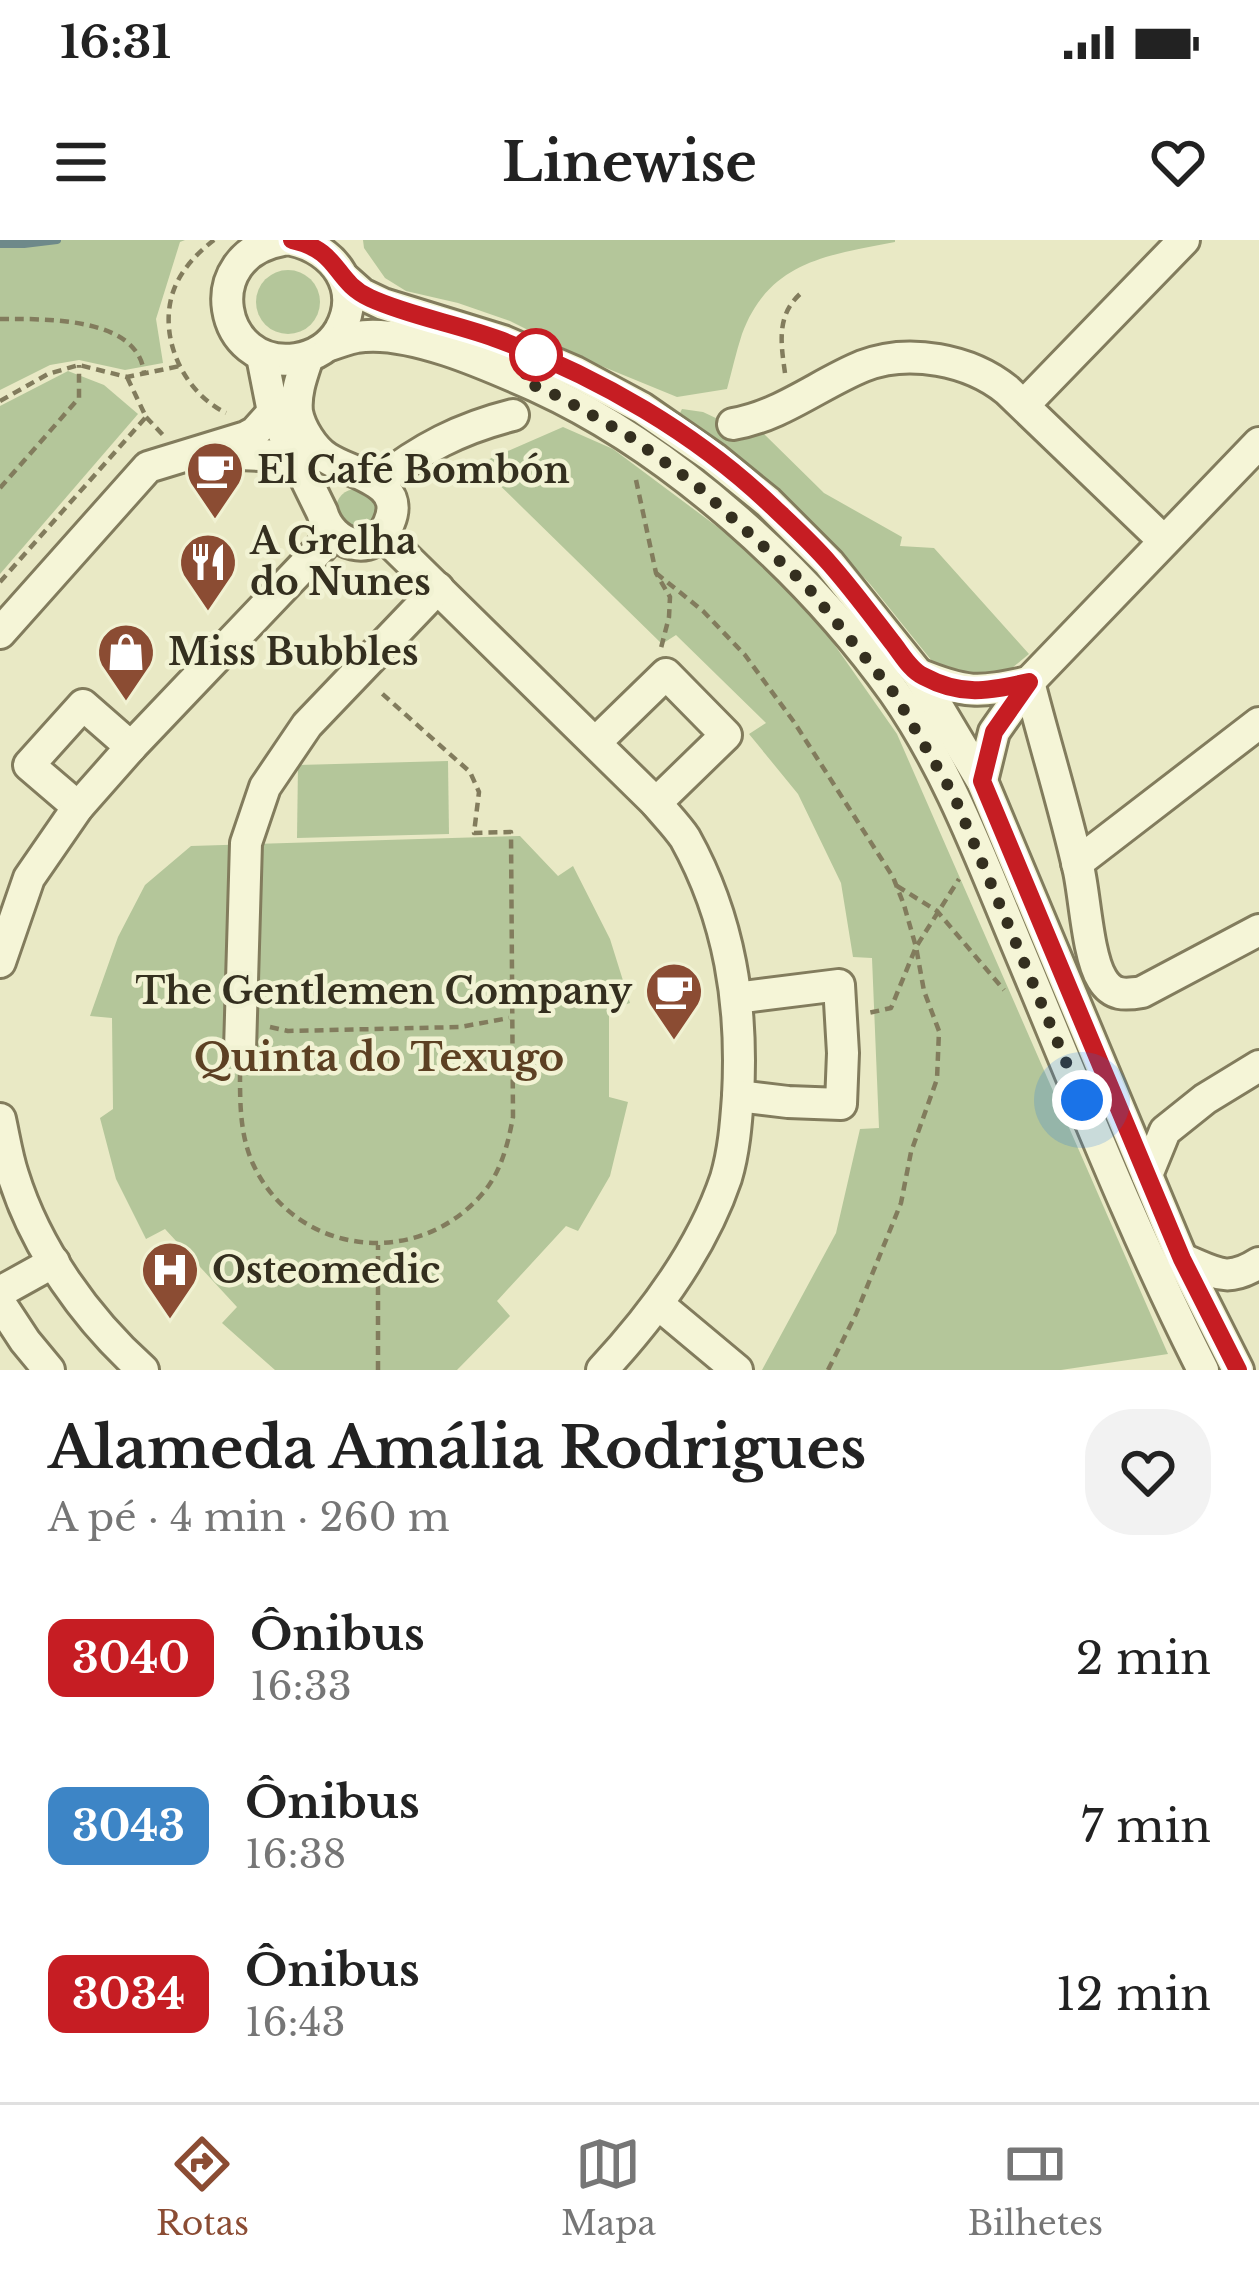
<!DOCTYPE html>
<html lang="pt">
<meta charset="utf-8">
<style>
:root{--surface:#fff;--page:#f2f2f2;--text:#222;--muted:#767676;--line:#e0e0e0;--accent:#8b4c33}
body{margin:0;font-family:"Libre Baskerville",serif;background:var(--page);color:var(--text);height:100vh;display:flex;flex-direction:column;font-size:45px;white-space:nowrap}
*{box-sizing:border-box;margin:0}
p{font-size:39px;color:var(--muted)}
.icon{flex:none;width:66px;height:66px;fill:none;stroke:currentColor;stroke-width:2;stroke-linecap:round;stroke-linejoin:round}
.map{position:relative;height:1130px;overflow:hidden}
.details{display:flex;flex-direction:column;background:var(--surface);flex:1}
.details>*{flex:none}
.badge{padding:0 24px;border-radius:18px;font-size:42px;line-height:78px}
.you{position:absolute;width:60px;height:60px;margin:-30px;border:9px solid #fff;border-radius:50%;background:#1a73e8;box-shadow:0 0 0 18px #1a73e833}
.map>.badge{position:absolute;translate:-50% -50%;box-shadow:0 0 0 6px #fff}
.round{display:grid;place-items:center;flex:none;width:126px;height:126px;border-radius:48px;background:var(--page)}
.overview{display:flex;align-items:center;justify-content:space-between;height:204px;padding:0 48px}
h1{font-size:57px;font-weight:800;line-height:90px}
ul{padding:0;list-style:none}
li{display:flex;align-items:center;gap:36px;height:168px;padding:0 48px}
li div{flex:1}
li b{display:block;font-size:45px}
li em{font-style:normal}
li .badge{min-width:132px;font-weight:700;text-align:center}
.status{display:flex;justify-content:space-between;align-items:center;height:84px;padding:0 60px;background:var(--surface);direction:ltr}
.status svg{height:33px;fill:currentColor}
header{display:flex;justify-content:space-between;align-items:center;height:156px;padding:0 48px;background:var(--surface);font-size:54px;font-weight:800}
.menu{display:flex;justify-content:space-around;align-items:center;height:168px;border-top:3px solid var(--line);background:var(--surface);font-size:33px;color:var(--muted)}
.menu a{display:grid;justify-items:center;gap:6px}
.menu .active{color:var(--accent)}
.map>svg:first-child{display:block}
</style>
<div class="status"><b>16:31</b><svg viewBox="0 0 49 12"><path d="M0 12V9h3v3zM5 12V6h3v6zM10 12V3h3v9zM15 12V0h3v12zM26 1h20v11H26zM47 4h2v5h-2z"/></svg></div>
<header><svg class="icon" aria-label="menu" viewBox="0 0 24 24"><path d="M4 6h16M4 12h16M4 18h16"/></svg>Linewise<svg class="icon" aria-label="heart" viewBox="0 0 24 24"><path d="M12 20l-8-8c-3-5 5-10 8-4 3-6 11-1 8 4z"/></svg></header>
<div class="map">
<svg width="1259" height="1130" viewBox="0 0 1259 1130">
<rect width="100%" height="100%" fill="#e9e9c5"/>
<g fill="#b4c69a">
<polygon points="0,0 185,0 180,2 156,79 163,123 125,130 79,120 50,125 0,150"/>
<path d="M363,0H895V2C828,15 769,21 742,94C736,112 732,131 727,149L677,157L594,123L510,81L458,63L406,51L385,38L364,8Z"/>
<circle cx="288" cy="62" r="32"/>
<polygon points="68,131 104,145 138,174 0,334 0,166"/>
<polygon points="682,169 703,172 720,180 760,190 824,253 902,297 900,306 934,308 1029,414 1006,433 977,440 936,426 870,344 809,279 742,219 680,173"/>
<polygon points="563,187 613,209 731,297 815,377 897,494 1168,1114 1061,1130 762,1130 836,993 860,889 879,888 872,718 853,717 841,643 798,554 749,494 766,483 676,395 662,404 478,224"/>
<circle cx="356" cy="269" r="20"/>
<polygon points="448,521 449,594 297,598 298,525"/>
<polygon points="520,596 558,636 573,626 610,699 630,763 609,770 609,857 628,862 610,936 578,991 566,986 497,1061 510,1076 457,1130 275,1130 222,1083 237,1067 165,989 146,999 116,939 100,878 113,869 112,778 90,776 118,697 145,645 191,606"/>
</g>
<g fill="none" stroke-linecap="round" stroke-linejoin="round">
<polyline stroke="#6e898a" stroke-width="8" points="0,4 24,4 57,0"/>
<g stroke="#827c5d" stroke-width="36">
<g id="minor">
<path d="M283,0C196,15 219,130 296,119C315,116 330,107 340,90C363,48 334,9 292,0"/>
<polyline points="344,38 362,54 383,64 503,101 575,132 642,168 714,218 768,262 829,323 918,434 982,541 1182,1019 1238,1130"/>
<path d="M330,105C338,102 347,99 356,97C408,88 491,126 538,147C673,209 808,332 894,452C948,529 981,619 1017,705C1077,848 1133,992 1203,1130"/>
<path d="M262,116L273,172L322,272C331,305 374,320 389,283C407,241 351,234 327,218C313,209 300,188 297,172C295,153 302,135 308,117"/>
<polyline points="1024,165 1184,0"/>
<path d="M733,184C781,176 819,144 863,126C909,108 970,120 1007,150L1164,301"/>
<polyline points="216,213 283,216 297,219"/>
<path d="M379,242C420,209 461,188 513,175"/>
<path d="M382,294L656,563C665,574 677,586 685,598C730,679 743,765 738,856C736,884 734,911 726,938C702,1009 653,1075 602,1130"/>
<polyline points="0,393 148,227 246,197 255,192 273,172"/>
<path d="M918,434C967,454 977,453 1029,442"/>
<path d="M1029,442C1045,505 1065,568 1079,631C1085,659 1088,717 1102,739C1112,756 1125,755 1142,752L1259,690"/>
<polyline points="596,502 666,434 726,495 656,563"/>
<polyline points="982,541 994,492 1029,442 1259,203"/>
<polyline points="78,567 29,525 83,465 131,507"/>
<polyline points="1077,623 1259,483"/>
<polyline points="0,722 29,638 78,567 131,507 333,295"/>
<polyline points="736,758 839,745 843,813 841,864 788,862 738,856"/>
<polyline points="240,810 246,603 265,547 307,485 438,348"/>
<path d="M0,879C4,897 7,917 13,935C36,1009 86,1079 143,1130"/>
<polyline points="1147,935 1165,891 1205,859 1259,826"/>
<path d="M1182,1019C1215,1032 1226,1044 1259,1023"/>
<polyline points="0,1052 54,1022"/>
<polyline points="0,1063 25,1101 49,1130"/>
<polyline points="658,1064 737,1130"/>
</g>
</g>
<g stroke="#827c5d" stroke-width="4.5" stroke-dasharray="9 6" stroke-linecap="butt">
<path d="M214,0C197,13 180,31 173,52C158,97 183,152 226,173"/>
<path d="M0,79C43,79 138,76 144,133"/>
<path d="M785,133C781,104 776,76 800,54"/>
<polyline points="0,161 48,134 79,125 127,137 180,126"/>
<polyline points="146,177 163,195"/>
<polyline points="636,240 656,333 670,357 669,377 661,408"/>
<polyline points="0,248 79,158 79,125"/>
<polyline points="656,333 703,371 745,415 794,482 893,637 904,665 916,707 891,768 868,773"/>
<polyline points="0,342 146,177 127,137"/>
<polyline points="897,646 937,671 1004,750"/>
<polyline points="270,787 288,791 460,787 509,778"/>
<path d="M240,833C240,864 240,895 253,924C296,1016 418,1030 483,953C501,932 508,904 513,877L511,592L474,593L479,552L470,532L378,450"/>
<polyline points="378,1130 378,1005"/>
<polyline points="828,1130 856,1074 901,963 911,912 937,839 939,791 924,751 916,707 959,639"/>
</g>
<use href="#minor" stroke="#f5f5d7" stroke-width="30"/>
</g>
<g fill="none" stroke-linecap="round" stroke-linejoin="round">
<g stroke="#fff" stroke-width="27">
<path id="line" d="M292,0C341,11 333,41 370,58C409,76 458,84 500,100C598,137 696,193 772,266C791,284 812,303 830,324C852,349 872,376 892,402C901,413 910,430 923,436C962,457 988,451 1029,442L994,492L982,541L1182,1019L1238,1130"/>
</g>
<use href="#line" stroke="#c61d23" stroke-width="18"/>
<polyline stroke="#342f1f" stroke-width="12" stroke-dasharray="0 21.6" points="536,115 522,140 560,157 629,196 695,244 806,345 894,453 954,556 1082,860"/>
</g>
<defs>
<g id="cafe-pin" transform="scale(3)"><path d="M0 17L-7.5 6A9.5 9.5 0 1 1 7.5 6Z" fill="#8b4c33" stroke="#f1f2d3"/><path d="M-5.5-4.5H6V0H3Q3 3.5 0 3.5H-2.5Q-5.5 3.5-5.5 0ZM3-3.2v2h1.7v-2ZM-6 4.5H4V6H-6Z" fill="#fff"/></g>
<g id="restaurant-pin" transform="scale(3)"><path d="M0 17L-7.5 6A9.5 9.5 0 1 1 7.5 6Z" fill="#8b4c33" stroke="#f1f2d3"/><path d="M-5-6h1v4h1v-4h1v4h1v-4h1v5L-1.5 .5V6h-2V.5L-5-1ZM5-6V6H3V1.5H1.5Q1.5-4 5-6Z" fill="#fff"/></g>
<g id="shop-pin" transform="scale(3)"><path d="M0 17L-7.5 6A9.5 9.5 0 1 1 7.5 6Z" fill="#8b4c33" stroke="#f1f2d3"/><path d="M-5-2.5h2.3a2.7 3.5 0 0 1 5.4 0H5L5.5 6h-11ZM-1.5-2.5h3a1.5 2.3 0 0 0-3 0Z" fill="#fff"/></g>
<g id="hospital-pin" transform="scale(3)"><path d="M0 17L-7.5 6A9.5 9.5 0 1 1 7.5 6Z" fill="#8b4c33" stroke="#f1f2d3"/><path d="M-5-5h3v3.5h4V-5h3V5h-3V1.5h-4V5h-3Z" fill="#fff"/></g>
</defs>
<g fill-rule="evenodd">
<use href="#cafe-pin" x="215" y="230"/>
<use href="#restaurant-pin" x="208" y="322"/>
<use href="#shop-pin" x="126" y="412"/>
<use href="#cafe-pin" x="674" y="751"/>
<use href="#hospital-pin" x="170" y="1030"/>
</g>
<circle fill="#fff" stroke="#c61d23" stroke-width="6" cx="536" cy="115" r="24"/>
<g text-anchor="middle" stroke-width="9" stroke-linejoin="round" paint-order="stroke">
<g font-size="36" font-weight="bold" fill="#342f1f" stroke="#f1f2d3" text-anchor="start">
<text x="257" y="243">El Café Bombón</text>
<text x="250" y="314">A Grelha<tspan x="250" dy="41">do Nunes</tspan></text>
<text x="168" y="425">Miss Bubbles</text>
<text x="632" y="764" text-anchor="end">The Gentlemen Company</text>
<text x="212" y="1043">Osteomedic</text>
</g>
<g font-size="39" font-weight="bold" fill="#5c4023" stroke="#f1f2d3">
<text x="379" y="831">Quinta do Texugo</text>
</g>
</g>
</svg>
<div class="you" style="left:1082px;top:860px"></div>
</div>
<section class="details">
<div class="overview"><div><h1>Alameda Amália Rodrigues</h1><p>A pé · 4 min · 260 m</p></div><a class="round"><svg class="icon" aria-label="heart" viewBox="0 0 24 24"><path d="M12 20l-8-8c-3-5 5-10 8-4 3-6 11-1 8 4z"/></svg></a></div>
<ul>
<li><span class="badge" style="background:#c61d23;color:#fff">3040</span><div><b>Ônibus</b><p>16:33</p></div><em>2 min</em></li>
<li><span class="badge" style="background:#3d85c6;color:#fff">3043</span><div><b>Ônibus</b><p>16:38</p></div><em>7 min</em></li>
<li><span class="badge" style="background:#c61d23;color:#fff">3034</span><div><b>Ônibus</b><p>16:43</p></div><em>12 min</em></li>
</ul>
</section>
<nav class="menu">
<a class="active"><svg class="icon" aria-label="directions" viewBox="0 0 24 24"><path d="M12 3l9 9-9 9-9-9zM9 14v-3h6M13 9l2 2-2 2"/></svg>Rotas</a>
<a><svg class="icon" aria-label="map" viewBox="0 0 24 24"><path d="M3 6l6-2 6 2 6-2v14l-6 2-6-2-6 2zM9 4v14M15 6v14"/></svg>Mapa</a>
<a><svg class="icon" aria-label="tickets" viewBox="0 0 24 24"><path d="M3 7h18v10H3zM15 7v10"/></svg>Bilhetes</a>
</nav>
